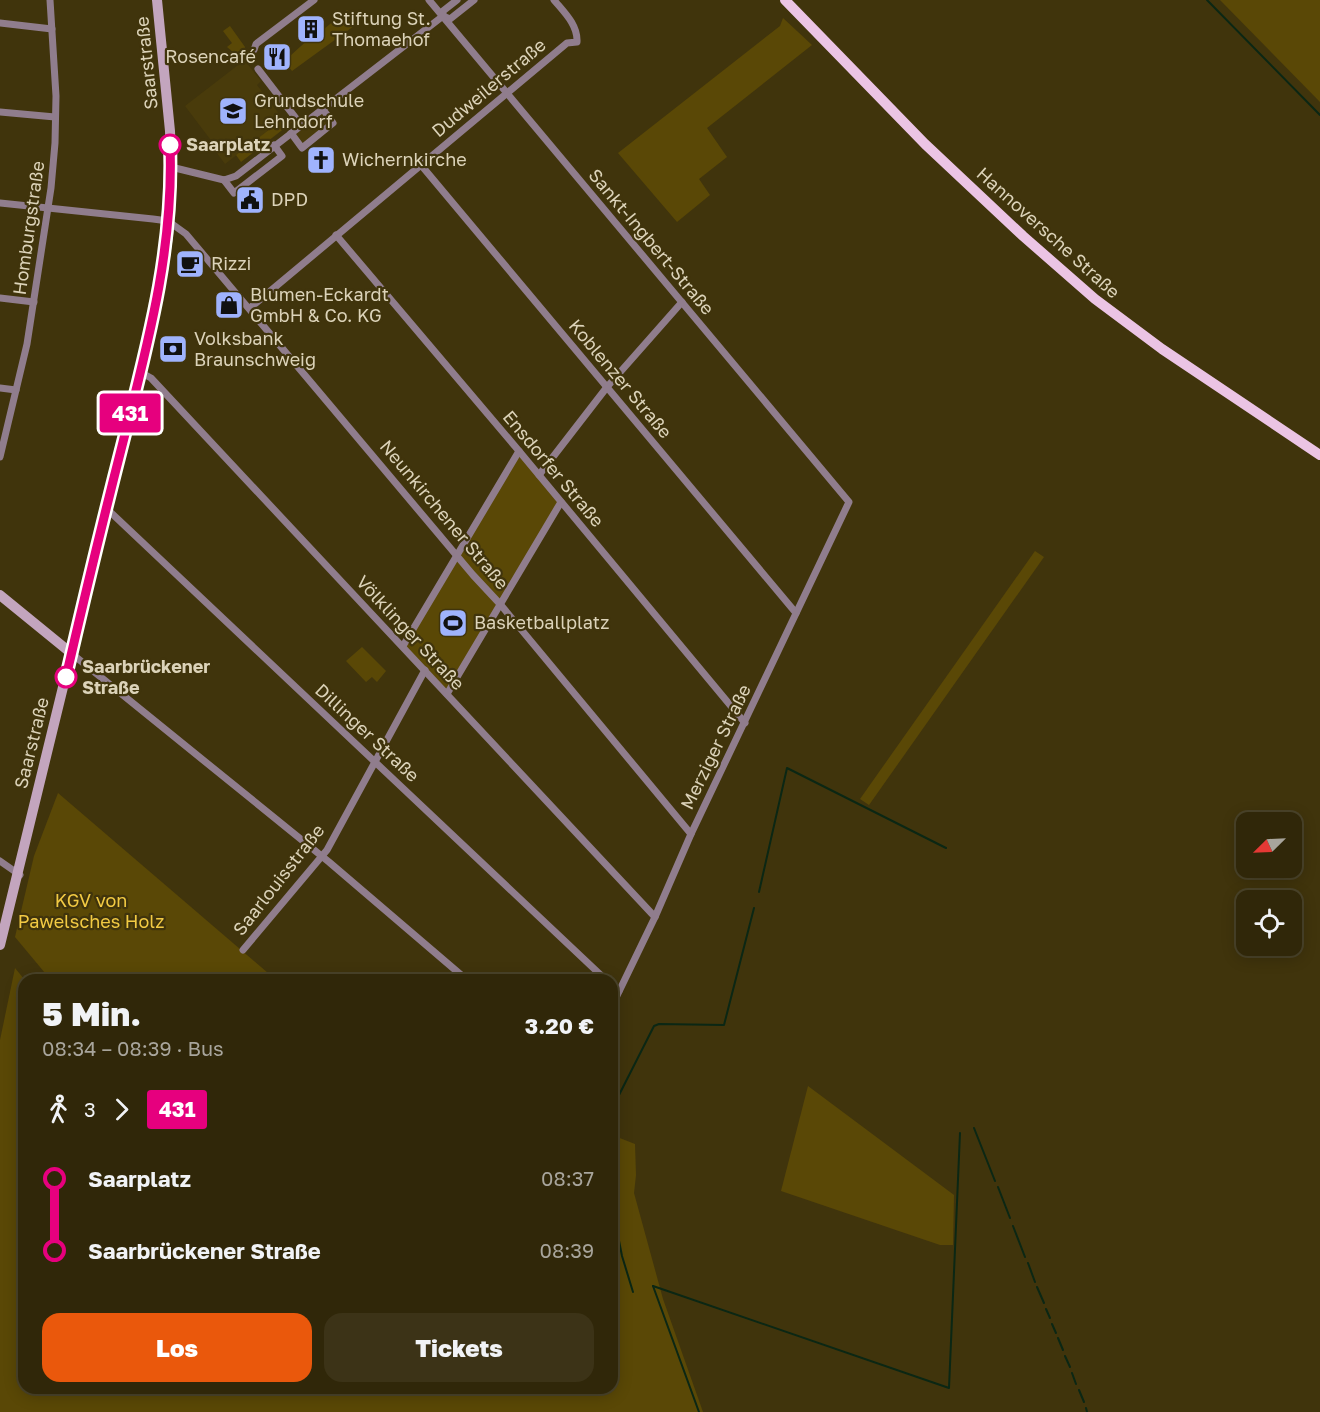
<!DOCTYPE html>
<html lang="de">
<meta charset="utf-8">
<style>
:root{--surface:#302709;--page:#3c3317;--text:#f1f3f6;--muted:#a8a59c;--line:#4b442a;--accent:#ea580c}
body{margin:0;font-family:"Golos Text",sans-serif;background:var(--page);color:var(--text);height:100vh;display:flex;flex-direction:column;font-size:22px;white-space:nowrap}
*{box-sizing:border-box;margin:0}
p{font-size:20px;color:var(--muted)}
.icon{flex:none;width:33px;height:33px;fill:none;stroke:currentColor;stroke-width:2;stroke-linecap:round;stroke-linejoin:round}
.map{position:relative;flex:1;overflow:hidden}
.side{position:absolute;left:18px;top:974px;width:600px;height:420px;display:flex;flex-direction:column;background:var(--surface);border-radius:18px;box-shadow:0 3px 15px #0003,0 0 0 2px var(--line)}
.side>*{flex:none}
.badge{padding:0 12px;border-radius:4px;font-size:21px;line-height:39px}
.needle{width:39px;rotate:246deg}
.tools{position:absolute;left:1236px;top:812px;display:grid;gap:12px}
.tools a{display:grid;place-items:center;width:66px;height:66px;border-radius:12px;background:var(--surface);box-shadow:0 3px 15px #0003,0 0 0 2px var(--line);font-size:30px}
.map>.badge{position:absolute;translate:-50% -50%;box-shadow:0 0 0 3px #fff}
.legs{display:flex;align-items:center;gap:9px;height:66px;padding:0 24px;font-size:20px}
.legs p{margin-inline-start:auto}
.headline{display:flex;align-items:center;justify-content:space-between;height:102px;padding:0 24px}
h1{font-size:33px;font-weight:800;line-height:45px}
.button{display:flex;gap:12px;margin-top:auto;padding:12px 24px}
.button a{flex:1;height:69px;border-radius:18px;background:var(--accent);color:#fff;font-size:24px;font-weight:800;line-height:69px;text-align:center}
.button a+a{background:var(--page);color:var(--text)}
ul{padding:0 24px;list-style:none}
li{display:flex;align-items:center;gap:21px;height:72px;font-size:22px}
li i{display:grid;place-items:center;width:9px;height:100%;margin:0 8px;background:currentColor}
li i::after{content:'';width:15px;height:15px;margin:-8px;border:4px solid;border-radius:50%;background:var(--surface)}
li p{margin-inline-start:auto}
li:first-child i{background:linear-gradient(#0000 50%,currentColor 0)}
li:last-child i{background:linear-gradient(currentColor 50%,#0000 0)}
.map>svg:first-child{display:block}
</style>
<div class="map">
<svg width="1320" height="1412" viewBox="0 0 1320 1412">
<rect width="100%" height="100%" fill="#40340c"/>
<g fill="#493b0b">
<polygon points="242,62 244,64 246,62 261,81 257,85 283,119 225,164 211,145 213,143 185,106"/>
<polygon points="325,106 338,123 301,150 289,134"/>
</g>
<g fill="#5a4806">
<polygon points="1220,0 1320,0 1320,102"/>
<polygon points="347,10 351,14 348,17 354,26 292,71 282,58 290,56 311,37 315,36 317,39 321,37 318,33 320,30 324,29"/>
<polygon points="783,18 812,45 707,128 727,157 699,179 710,195 677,222 618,153 780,26"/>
<polygon points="230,26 245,47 246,54 237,61 232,53 233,52 227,47 232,43 223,31"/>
<polygon points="293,118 295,120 241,162 236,155 283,119 286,123"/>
<polygon points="519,451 561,502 447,694 403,646"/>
<polygon points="1035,551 1044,557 869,805 860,799"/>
<polygon points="362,647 386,671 377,682 372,677 366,682 346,661"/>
<polygon points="58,793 275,979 50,979 15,937 34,856"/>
<polygon points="15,968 24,979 24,1388 612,1388 612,1135 635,1144 636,1175 634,1193 663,1299 703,1412 0,1412 0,1040"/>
<polygon points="808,1086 954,1195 953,1245 940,1245 781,1191"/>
</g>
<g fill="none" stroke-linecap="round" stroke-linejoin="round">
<g stroke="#0b2714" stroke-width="2">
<polyline points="1207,0 1320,115"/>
<polyline points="759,892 787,768 946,848"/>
<polyline points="619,1095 654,1026 659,1024 724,1025 754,908"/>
<polyline points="612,1110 613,1108"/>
<polyline points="974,1128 995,1181"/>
<polyline points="998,1187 1010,1218"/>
<polyline points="612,1205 622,1256 633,1292"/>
<polyline points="1013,1226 1025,1257"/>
<polyline points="1028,1263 1035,1282"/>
<polyline points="653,1286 949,1388 960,1133"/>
<polyline points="653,1286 699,1412"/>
<polyline points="1037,1287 1044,1303"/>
<polyline points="1046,1309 1050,1318"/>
<polyline points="1052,1324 1056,1333"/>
<polyline points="1058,1338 1063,1350"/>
<polyline points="1065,1356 1070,1367"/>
<polyline points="1072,1373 1076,1384"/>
<polyline points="1079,1390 1084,1402"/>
<polyline points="1086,1408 1087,1412"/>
</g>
<g stroke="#907d8d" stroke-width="7">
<polyline points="429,0 849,502 691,834 655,917 612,1006"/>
<polyline points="443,16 450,19 474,0"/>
<polyline points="0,23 52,29"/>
<polyline points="254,50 256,44 314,0"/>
<polyline points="258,69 301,125"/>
<polyline points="0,112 55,117"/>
<polyline points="291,133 302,148 333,123 322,108"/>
<polyline points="421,165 796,613"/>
<polyline points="171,167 224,180 236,176 443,16 443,11 457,0"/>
<polyline points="224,180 234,193 282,156 274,145"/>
<polyline points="0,203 153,219 168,221 186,234 473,575 500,604 691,834"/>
<polyline points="336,235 519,451 745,723"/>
<polyline points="0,298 34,302"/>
<path d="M250,308L567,43L577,42C578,25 564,12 554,0"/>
<polyline points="140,372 151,378 655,917"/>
<polyline points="0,388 16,390"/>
<polyline points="0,457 27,344 51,188 55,143 56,96 50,0"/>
<polyline points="539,475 607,387 682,302"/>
<polyline points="106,508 606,980"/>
<polyline points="403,646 519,451"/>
<polyline points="71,653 329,862 467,980"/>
<polyline points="447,694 561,502"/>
<polyline points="0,861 20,875"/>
<polyline points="243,950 327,850 425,670"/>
<polyline points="612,985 619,991"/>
</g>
<g stroke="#c3a5be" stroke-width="10">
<polyline points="0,595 71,653"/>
<polyline points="0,945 140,372 163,271 168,236 171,162 170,131 157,0"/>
</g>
<polyline stroke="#ebc4e4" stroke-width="10" points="785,0 925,144 1023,236 1095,299 1162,349 1320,455"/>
</g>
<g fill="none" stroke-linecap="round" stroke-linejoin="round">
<g stroke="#fff" stroke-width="14">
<path id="line-1" d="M66,677C84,599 103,520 123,442C148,343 174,248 170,145"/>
</g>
<use href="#line-1" stroke="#e6007e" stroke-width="9"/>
</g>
<defs>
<g id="building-square" transform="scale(1.5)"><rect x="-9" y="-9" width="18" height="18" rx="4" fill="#9fb3fd" stroke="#40340c"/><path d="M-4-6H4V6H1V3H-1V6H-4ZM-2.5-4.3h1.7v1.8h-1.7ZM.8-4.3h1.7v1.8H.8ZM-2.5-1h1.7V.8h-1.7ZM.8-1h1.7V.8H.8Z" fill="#111"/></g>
<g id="restaurant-square" transform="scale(1.5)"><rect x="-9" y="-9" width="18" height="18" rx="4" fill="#9fb3fd" stroke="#40340c"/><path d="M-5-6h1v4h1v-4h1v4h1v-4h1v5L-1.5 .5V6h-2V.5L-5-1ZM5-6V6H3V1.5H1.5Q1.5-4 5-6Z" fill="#111"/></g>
<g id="school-square" transform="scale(1.5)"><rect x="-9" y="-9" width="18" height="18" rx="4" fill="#9fb3fd" stroke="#40340c"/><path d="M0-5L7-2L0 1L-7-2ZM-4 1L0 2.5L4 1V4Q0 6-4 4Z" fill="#111"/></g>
<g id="church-square" transform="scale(1.5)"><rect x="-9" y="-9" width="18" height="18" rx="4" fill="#9fb3fd" stroke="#40340c"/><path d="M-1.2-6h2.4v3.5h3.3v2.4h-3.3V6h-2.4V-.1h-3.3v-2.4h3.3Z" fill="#111"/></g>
<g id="civic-square" transform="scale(1.5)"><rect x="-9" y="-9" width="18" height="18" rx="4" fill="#9fb3fd" stroke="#40340c"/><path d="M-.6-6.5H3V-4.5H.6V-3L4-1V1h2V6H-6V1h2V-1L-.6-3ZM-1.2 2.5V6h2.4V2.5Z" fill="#111"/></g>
<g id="cafe-square" transform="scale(1.5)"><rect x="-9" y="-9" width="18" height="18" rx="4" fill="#9fb3fd" stroke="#40340c"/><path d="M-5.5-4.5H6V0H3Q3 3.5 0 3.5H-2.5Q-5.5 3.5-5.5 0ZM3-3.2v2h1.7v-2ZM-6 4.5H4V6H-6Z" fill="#111"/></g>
<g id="shop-square" transform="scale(1.5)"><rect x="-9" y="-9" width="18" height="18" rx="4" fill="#9fb3fd" stroke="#40340c"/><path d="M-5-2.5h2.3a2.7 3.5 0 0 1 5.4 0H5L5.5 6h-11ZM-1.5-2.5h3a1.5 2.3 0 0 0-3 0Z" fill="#111"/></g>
<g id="bank-square" transform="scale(1.5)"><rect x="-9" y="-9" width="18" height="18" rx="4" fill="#9fb3fd" stroke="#40340c"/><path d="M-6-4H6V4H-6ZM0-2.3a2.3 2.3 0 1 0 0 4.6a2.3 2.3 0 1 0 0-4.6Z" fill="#111"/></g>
<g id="stadium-square" transform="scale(1.5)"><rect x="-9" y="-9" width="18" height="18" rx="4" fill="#9fb3fd" stroke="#40340c"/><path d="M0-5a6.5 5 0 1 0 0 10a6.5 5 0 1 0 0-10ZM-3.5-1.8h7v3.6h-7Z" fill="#111"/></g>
</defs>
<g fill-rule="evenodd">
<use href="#building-square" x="311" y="29"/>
<use href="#restaurant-square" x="277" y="57"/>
<use href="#school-square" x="233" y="111"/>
<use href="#church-square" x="321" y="160"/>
<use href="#civic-square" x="250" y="200"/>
<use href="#cafe-square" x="190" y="264"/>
<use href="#shop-square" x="229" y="305"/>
<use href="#bank-square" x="173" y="349"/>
<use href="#stadium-square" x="453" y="623"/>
</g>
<g fill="#fff" stroke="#e6007e" stroke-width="3">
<circle cx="170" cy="145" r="10"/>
<circle cx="66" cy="677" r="10"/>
</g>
<g text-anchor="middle" stroke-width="4.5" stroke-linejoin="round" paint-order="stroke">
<g font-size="18" fill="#dcd3b9" stroke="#40340c" text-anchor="start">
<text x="332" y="25">Stiftung St.<tspan x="332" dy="21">Thomaehof</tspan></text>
<text x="256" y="63" text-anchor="end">Rosencafé</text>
<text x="254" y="107">Grundschule<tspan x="254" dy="21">Lehndorf</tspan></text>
<text x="342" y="166">Wichernkirche</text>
<text x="271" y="206">DPD</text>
<text x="211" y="270">Rizzi</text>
<text x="250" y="301">Blumen-Eckardt<tspan x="250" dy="21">GmbH &amp; Co. KG</tspan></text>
<text x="194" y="345">Volksbank<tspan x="194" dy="21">Braunschweig</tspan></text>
<text x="474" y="629">Basketballplatz</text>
</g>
<g font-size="18" fill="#dcd3b9" stroke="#40340c">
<text transform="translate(147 63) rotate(-96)" y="6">Saarstraße</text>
<text transform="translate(489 88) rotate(-40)" y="6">Dudweilerstraße</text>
<text transform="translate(29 228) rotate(-82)" y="6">Homburgstraße</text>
<text transform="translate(1048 233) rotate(42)" y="6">Hannoversche Straße</text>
<text transform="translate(651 242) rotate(50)" y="6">Sankt-Ingbert-Straße</text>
<text transform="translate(620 379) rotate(50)" y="6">Koblenzer Straße</text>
<text transform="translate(553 469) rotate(50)" y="6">Ensdorfer Straße</text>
<text transform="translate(444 515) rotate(50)" y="6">Neunkirchener Straße</text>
<text transform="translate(410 633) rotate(47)" y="6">Völklinger Straße</text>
<text transform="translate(367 733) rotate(43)" y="6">Dillinger Straße</text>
<text transform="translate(32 743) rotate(-76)" y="6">Saarstraße</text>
<text transform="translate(716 747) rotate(-64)" y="6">Merziger Straße</text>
<text transform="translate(279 880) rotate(-52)" y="6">Saarlouisstraße</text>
</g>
<g font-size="18" font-weight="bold" fill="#dcd3b9" stroke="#40340c" text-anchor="start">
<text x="186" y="151">Saarplatz</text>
<text x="82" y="673">Saarbrückener<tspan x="82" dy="21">Straße</tspan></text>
</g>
<g font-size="18" fill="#f2ca43" stroke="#40340c">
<text x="91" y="907">KGV von<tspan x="91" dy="21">Pawelsches Holz</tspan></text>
</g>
</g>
</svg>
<div class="tools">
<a><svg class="needle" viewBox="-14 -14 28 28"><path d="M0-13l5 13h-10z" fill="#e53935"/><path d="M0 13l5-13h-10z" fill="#a8a59c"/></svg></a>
<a><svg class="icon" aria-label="locate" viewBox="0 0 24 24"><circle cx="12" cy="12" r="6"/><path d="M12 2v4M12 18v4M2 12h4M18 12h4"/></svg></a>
</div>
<b class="badge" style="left:130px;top:413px;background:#e6007e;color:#fff">431</b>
<section class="side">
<div class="headline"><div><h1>5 Min.</h1><p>08:34 – 08:39 · Bus</p></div><b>3.20 €</b></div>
<div class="legs"><svg class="icon" aria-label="walk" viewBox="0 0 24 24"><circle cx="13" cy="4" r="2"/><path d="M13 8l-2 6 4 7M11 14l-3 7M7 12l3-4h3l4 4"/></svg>3<svg class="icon" aria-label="forward" viewBox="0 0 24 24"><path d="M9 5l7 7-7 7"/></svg><b class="badge" style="background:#e6007e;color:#fff">431</b></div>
<ul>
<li><i style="color:#e6007e"></i><b>Saarplatz</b><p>08:37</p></li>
<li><i style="color:#e6007e"></i><b>Saarbrückener Straße</b><p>08:39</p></li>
</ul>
<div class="button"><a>Los</a><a>Tickets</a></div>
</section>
</div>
